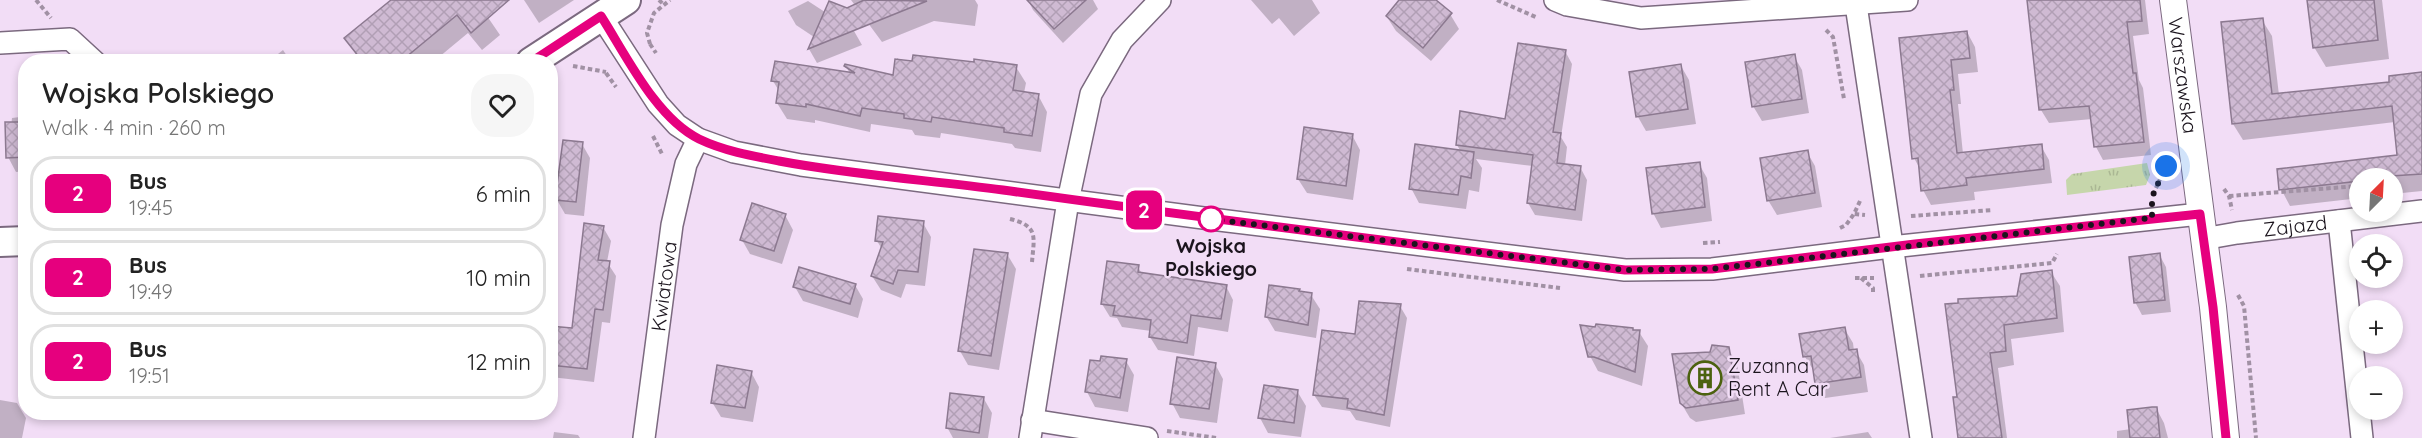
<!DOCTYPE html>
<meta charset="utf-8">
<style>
:root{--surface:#fff;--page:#f6f6f6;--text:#222;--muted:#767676;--line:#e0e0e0}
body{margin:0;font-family:Quicksand,sans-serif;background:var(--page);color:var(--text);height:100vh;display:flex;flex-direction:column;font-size:22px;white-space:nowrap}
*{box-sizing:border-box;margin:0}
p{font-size:20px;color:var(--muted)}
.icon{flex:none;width:33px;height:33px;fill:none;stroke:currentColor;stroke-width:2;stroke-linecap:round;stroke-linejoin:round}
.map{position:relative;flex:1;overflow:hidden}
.panel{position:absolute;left:18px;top:54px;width:540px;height:366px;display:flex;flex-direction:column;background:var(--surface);border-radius:24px;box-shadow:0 3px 9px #0003}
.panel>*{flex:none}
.badge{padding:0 12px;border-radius:9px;font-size:21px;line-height:39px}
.needle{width:39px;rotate:24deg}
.controls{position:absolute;left:2349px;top:168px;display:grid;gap:12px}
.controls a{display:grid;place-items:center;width:54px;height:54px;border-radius:50%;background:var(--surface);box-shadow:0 3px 9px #0003;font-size:30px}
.you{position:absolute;width:30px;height:30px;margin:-15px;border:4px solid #fff;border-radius:50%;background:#1a73e8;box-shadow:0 0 0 9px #1a73e833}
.map>.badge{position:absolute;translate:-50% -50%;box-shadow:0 0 0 3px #fff}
.round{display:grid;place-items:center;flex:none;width:63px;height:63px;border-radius:24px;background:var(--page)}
.summary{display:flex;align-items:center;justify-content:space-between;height:102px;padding:0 24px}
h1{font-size:28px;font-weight:600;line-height:45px}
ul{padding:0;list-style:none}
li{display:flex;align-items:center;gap:18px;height:75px;margin:0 12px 9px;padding:0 12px;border:3px solid var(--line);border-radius:24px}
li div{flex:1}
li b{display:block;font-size:22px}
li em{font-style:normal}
li .badge{min-width:66px;font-weight:700;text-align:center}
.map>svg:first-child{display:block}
</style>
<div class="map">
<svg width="2422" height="438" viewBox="0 0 2422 438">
<defs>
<pattern id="grass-tufts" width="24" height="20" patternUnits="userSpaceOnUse" patternTransform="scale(1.5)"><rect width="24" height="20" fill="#c6d6ab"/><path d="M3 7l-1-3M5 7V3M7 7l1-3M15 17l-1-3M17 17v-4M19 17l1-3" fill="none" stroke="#aab793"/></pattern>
<pattern id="building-cross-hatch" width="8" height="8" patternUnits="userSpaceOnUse" patternTransform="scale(1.5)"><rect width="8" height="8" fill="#cfbad3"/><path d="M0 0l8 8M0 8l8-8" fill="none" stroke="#b19fb5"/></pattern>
</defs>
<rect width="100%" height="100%" fill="#f2ddf6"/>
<polygon fill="url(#grass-tufts)" points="2147,163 2150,175 2146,185 2067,195 2066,180 2072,174"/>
<g fill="#0003">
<polygon points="393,0 476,0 500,35 482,50 468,33 433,62 361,62 346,38"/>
<polygon points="524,0 574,0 539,23"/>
<polygon points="851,0 975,0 978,5 975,26 934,21 882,42"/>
<polygon points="1028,0 1093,0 1098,9 1063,43 1033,10"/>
<polygon points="1251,0 1312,0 1320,13 1294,36 1279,18 1272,24"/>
<polygon points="1401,0 1433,0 1450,14 1459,29 1431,61 1396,31 1387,17"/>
<polygon points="2029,0 2145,0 2149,34 2133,36 2139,80 2143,88 2151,155 2103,160 2096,147 2092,119 2049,123 2041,110"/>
<polygon points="2309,0 2382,0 2389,59 2326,67 2314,47"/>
<polygon points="808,1 854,31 862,45 817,63 809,49 814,37 796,25 788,11"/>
<polygon points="2262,20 2272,36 2279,95 2391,83 2422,74 2422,191 2392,194 2392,178 2360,178 2360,198 2290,206 2281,189 2399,157 2395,122 2243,140 2233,124"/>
<polygon points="1967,32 1975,47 1978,72 1958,74 1961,104 1958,104 1963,154 2041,146 2049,160 2052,183 1974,192 1975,200 1931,205 1923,190 1920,169 1914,158 1901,39"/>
<polygon points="283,50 291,62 268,62"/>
<polygon points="1565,51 1572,64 1561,137 1567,147 1565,165 1580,167 1587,180 1582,221 1535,215 1528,203 1533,166 1476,159 1482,168 1479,192 1469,190 1466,209 1419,203 1411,188 1461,152 1457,145 1506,120"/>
<polygon points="1794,56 1802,70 1809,113 1762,121 1753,106"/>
<polygon points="897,58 913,68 1016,67 1026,83 1024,93 1038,95 1047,112 1041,152 1015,148 1012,144 941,133 940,138 915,135 912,130 871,124 870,132 815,120 815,123 787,119 777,103 779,91 773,81 850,74 846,66 895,77"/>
<polygon points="1681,66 1689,80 1696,124 1646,131 1638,117 1631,74"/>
<polygon points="26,87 26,171 16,172 8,157 12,118 20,117 19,88"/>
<polygon points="1352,135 1360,150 1353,200 1307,193 1298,179"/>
<polygon points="582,144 590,158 584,216 565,214 557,200"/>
<polygon points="1807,152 1815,166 1822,207 1777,215 1768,200"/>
<polygon points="1699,164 1707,178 1712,221 1661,228 1653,213"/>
<polygon points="785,215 793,230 782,264 750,254 742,240"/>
<polygon points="923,223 931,237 925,286 906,284 901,298 881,290 872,276 882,249 877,241"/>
<polygon points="603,227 611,241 607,262 616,276 610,323 602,322 594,382 551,377 550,327 573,330"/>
<polygon points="1007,254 1016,269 999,370 968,365 960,351"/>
<polygon points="2159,254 2166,267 2171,312 2142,315 2135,302"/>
<polygon points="1138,267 1142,274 1226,286 1233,300 1228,332 1198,327 1194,356 1158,350 1150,337 1151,331 1122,327 1117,318 1110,317 1102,304"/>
<polygon points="2051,272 2060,286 2064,332 2011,339 2014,365 1998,368 2007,438 1960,438 1959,398 2019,297"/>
<polygon points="855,285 863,299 858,318 803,301 795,287"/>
<polygon points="1300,293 1311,295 1320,309 1316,338 1275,331 1266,316"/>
<polygon points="1400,306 1407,318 1390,427 1356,420 1350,411 1322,407 1314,395 1356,336"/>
<polygon points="1844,328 1853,343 1854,351 1856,351 1864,365 1868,392 1825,398 1816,384 1814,371 1805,357"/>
<polygon points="1634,332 1639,332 1648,346 1642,386 1598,371 1590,356"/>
<polygon points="1728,349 1737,363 1745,414 1696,422 1690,418 1681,403"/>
<polygon points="1126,361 1134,375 1128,412 1095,407 1087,392"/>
<polygon points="1215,364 1223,379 1217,423 1180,418 1172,403"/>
<polygon points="751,372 759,387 753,422 721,417 712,402"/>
<polygon points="1297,391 1306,406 1301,437 1268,433 1260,418"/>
<polygon points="984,399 992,413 988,438 953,438 947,427"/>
<polygon points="0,400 17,403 26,418 22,438 0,438"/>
<polygon points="2156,408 2164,423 2168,438 2117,438 2117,431 2131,429"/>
<polygon points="554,432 578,435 580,438 553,438"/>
<polygon points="1868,432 1872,438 1830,438"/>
</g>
<g fill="url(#building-cross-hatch)" stroke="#8c7990" stroke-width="1.5">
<polygon points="391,0 509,0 471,33 457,15 400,62 363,62 344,38"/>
<polygon points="864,0 927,1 808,49 829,1 847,8"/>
<polygon points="1027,0 1086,0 1054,29"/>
<polygon points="1399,0 1436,0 1452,13 1423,48 1386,16"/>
<polygon points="2027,0 2140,0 2142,21 2127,22 2133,73 2136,73 2144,142 2094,147 2089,106 2039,110"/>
<polygon points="2307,0 2374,0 2378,40 2313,48"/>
<polygon points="2263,18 2272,94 2389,82 2389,76 2422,72 2422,174 2360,178 2360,181 2279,190 2277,169 2397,155 2392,106 2232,124 2221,22"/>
<polygon points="1967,31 1970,58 1951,60 1954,90 1950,90 1957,153 2042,144 2044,169 1966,178 1967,185 1921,191 1918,158 1912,159 1899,38"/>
<polygon points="1518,43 1566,50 1553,132 1561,133 1557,163 1581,166 1575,210 1527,203 1533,155 1456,145 1460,111 1505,119"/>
<polygon points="1795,54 1802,99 1752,107 1745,62"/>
<polygon points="913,55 974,62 974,59 1017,65 1013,90 1039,94 1032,136 1004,132 1004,128 932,117 931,122 904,118 904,114 862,108 860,116 806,104 806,107 776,103 779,82 771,81 775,61 855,73 844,66 845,64 893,75 895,59 912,61"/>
<polygon points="1681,64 1688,109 1636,117 1629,72"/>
<polygon points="5,122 26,122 26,157 6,158"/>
<polygon points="1304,127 1353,134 1346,186 1297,179"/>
<polygon points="563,140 583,142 576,202 555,200"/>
<polygon points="1415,144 1474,152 1471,178 1461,176 1458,195 1409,189"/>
<polygon points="1808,150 1815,193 1767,201 1760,158"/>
<polygon points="1700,162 1705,207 1652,214 1646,168"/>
<polygon points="752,203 786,214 774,251 740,240"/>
<polygon points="878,216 924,221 918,272 898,270 893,284 871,276 883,242 875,241"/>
<polygon points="584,223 604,226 598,260 610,261 603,310 595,309 587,369 550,365 550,326 572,328"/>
<polygon points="974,249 1008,253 991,356 958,351"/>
<polygon points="2160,253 2165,300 2134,303 2129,257"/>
<polygon points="1107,261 1139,265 1138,272 1227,285 1221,319 1191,315 1187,343 1149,337 1151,320 1113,315 1115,306 1101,304"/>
<polygon points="799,267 856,284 850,304 793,287"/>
<polygon points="2052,270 2057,318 2004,325 2006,351 1990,353 2002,438 1958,438 1953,397 1957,397 1945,304 1958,303 1958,299 2017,296 2021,274"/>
<polygon points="1269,285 1300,289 1299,291 1312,293 1308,325 1265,317"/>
<polygon points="1359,301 1401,304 1384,415 1347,408 1348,399 1313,395 1322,330 1355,334"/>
<polygon points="1596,324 1633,328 1633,330 1640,330 1635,372 1594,357 1588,357 1580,325 1595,327"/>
<polygon points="1845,327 1849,350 1857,349 1861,377 1815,384 1811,356 1803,357 1799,334"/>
<polygon points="1712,345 1729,347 1738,400 1686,408 1680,403 1672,354 1710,352"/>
<polygon points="1101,356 1127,359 1120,398 1085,392 1090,360 1100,361"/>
<polygon points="1177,357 1216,363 1209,409 1170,404"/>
<polygon points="717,365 752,371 745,408 711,403"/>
<polygon points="1264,385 1298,390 1294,423 1258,418"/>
<polygon points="950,393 984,397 979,433 946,428"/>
<polygon points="2152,407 2157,407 2160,438 2130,438 2127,410"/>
</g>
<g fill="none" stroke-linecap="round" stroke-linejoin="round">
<g stroke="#7b697f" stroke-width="24">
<g id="minor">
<polyline points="1555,0 1567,5 1641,18 1907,0"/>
<polyline points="1856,5 1921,438"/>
<polyline points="601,16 658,104 677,125 698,139 734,152 801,165 1211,219 1625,270 1712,269 1891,247 2200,214"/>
<polyline points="0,43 70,39 95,62"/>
<polyline points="2339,221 2362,438"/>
<path id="s1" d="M2203,239L2237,233L2422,211"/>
<polyline points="1032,420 1147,438"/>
<path id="s2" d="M644,438L672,225L686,164L698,139"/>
<polyline points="1030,438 1068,201 1091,94 1122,40 1160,0"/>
</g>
</g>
<g stroke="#7b697f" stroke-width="28">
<g id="tertiary">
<path id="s3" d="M2173,0L2213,307L2226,438"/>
</g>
</g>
<g stroke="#7b697f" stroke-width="32">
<g id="secondary">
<polyline points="531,62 626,0"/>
<polyline points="0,242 26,241"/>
</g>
</g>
<g stroke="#a191a4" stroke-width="4" stroke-dasharray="4.5 3" stroke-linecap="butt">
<polyline points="36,0 51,18"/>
<polyline points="659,0 664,5"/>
<polyline points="1497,0 1538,18"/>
<polyline points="1826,30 1833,37 1844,99"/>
<polyline points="650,44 656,53"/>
<polyline points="650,44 647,33 654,13 670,0"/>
<polyline points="573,66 606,72"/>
<polyline points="606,73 616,87"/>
<polyline points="653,136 663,156"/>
<polyline points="2224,189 2229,196 2232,210"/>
<polyline points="2153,195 2167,163"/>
<polyline points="2229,196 2358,186 2360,195"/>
<polyline points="1860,201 1854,214 1865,215"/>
<polyline points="1911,216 1993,210"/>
<path d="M1010,219C1039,226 1034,237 1032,262"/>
<polyline points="1840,228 1846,225 1854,214"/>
<polyline points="1703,243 1720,242"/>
<polyline points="1407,269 1560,288"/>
<polyline points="1920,276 2052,263 2057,254"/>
<polyline points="1855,278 1874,278"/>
<polyline points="1861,278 1873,288 1873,292"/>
<polyline points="2238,295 2244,306 2256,438"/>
<polyline points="1167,431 1217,438"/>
</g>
<use href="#minor" stroke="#fff" stroke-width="21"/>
<use href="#tertiary" stroke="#fff" stroke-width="26"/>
<use href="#secondary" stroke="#fff" stroke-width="28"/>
</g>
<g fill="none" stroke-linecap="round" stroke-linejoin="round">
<g stroke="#fff" stroke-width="14">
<path id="line" d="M531,62L601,16C626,55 656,118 699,139C724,151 752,156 779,161C853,175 928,180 1003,190C1210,219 1417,245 1625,270L1712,269L1915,244L2200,214L2213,307L2226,438"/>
</g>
<use href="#line" stroke="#e6007e" stroke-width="9"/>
<polyline stroke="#1b141d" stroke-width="6" stroke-dasharray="0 10.8" points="1211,219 1625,270 1712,269 2152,218 2152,197 2166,166"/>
</g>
<defs>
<g id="building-ring" transform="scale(1.725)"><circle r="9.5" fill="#f2ddf6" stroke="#4c620f" stroke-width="1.5"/><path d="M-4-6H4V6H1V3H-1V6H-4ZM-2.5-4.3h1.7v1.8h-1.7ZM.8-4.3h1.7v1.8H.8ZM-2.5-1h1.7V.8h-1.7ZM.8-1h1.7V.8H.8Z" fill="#4c620f"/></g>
</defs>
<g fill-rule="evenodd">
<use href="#building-ring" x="1705" y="378"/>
</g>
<circle fill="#fff" stroke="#e6007e" stroke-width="3" cx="1211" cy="219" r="12"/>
<g text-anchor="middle" stroke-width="5" stroke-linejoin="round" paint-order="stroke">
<g font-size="20" fill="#1b141d" stroke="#f2ddf6">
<text dy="7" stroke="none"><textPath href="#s3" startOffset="76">Warszawska</textPath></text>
<text dy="7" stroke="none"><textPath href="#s1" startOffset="93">Zajazd</textPath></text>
<text dy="7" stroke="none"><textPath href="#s2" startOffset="153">Kwiatowa</textPath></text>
</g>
<g font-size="20" font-weight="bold" fill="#1b141d" stroke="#f2ddf6">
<text x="1211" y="253">Wojska<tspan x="1211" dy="23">Polskiego</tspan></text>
</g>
<g font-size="20" fill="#1b141d" stroke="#f2ddf6" text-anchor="start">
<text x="1728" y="373">Zuzanna<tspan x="1728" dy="23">Rent A Car</tspan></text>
</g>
</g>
</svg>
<div class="controls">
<a><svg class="needle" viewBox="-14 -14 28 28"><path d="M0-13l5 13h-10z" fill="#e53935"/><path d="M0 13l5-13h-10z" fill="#767676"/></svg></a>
<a><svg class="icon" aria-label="locate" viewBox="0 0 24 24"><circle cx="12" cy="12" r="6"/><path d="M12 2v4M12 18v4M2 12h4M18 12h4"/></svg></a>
<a>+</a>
<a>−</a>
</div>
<div class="you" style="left:2166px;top:166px"></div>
<b class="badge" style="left:1144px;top:210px;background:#e6007e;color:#fff">2</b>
<section class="panel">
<div class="summary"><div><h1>Wojska Polskiego</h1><p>Walk · 4 min · 260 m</p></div><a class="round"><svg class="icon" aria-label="heart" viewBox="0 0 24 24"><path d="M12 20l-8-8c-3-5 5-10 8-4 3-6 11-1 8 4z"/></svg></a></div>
<ul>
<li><span class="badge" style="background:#e6007e;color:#fff">2</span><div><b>Bus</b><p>19:45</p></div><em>6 min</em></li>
<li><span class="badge" style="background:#e6007e;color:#fff">2</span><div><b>Bus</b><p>19:49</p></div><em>10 min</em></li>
<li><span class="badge" style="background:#e6007e;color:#fff">2</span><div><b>Bus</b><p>19:51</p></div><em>12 min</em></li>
</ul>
</section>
</div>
